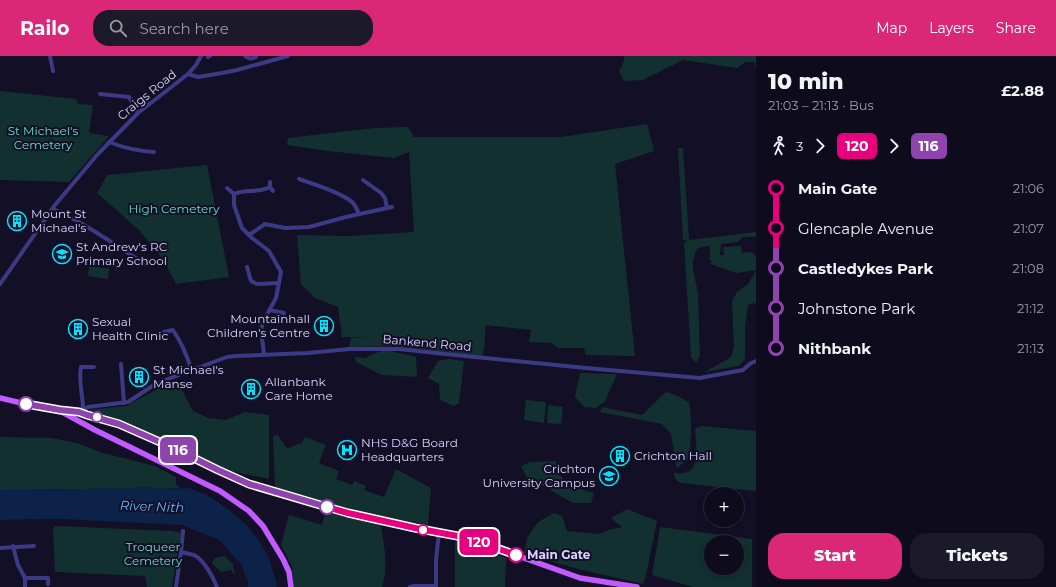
<!DOCTYPE html>
<meta charset="utf-8">
<style>
:root{--surface:#0e0b1c;--page:#1c1929;--text:#f1f3f6;--muted:#9b9ba3;--line:#2e2b3b;--accent:#db2777}
body{margin:0;font-family:Montserrat,sans-serif;background:var(--page);color:var(--text);height:100vh;display:flex;flex-direction:column;font-size:15px;white-space:nowrap}
*{box-sizing:border-box;margin:0}
p{font-size:13px;color:var(--muted)}
.icon{flex:none;width:22px;height:22px;fill:none;stroke:currentColor;stroke-width:2;stroke-linecap:round;stroke-linejoin:round}
.map{position:relative;flex:1;overflow:hidden}
.panel{display:flex;flex-direction:column;background:var(--surface);width:300px}
.panel>*{flex:none}
.badge{padding:0 8px;border-radius:6px;font-size:14px;line-height:26px}
.tools{position:absolute;left:704px;top:431px;display:grid;gap:8px}
.tools a{display:grid;place-items:center;width:40px;height:40px;border-radius:50%;background:var(--surface);box-shadow:0 2px 6px #0003,0 0 0 1px var(--line);font-size:20px}
.map>.badge{position:absolute;translate:-50% -50%;box-shadow:0 0 0 2px #fff}
.legs{display:flex;align-items:center;gap:6px;height:44px;padding:0 12px;font-size:13px}
.legs p{margin-inline-start:auto}
.overview{display:flex;align-items:center;justify-content:space-between;height:68px;padding:0 12px}
h1{font-size:22px;font-weight:800;line-height:30px}
.primary-button{display:flex;gap:8px;margin-top:auto;padding:8px 12px}
.primary-button a{flex:1;height:46px;border-radius:16px;background:var(--accent);color:#fff;font-size:16px;font-weight:800;line-height:46px;text-align:center}
.primary-button a+a{background:var(--page);color:var(--text)}
ul{padding:0 12px;list-style:none}
li{display:flex;align-items:center;gap:14px;height:40px;font-size:15px}
li i{display:grid;place-items:center;width:6px;height:100%;margin:0 5px;background:currentColor}
li i::after{content:'';width:10px;height:10px;margin:-5px;border:3px solid;border-radius:50%;background:var(--surface)}
li p{margin-inline-start:auto}
li:first-child i{background:linear-gradient(#0000 50%,currentColor 0)}
li:last-child i{background:linear-gradient(currentColor 50%,#0000 0)}
header{display:flex;align-items:center;gap:24px;box-sizing:border-box;height:56px;padding:0 20px;background:var(--accent);color:#fff}
header strong{font-size:19px}
nav{display:flex;gap:22px;margin-inline-start:auto;font-size:14px}
.search{width:280px;height:36px;background:var(--page);display:flex;align-items:center;gap:10px;box-sizing:border-box;padding:0 14px;border-radius:16px;color:var(--muted);font-size:15px}
main{display:flex;flex:1;min-height:0}
.map>svg:first-child{display:block}
</style>
<header>
<strong>Railo</strong>
<div class="search"><svg class="icon" aria-label="search" viewBox="0 0 24 24"><circle cx="10" cy="10" r="6"/><path d="M15 15l6 6"/></svg>Search here</div>
<nav><a>Map</a><a>Layers</a><a>Share</a></nav>
</header>
<main>
<div class="map">
<svg width="756" height="531" viewBox="0 0 756 531">
<rect width="100%" height="100%" fill="#130f26"/>
<g fill="#12302f" fill-rule="evenodd">
<polygon points="624,0 756,0 756,12 754,6 745,6 737,12 683,4 643,24 624,25 619,15 624,5"/>
<polygon points="0,35 76,43 78,48 93,49 89,77 109,80 69,126 0,124"/>
<polygon points="647,68 654,95 615,108 635,300 586,299 584,292 558,292 551,287 529,286 531,274 486,269 484,293 482,300 393,290 349,291 351,282 372,282 342,281 338,251 315,242 301,228 297,179 349,180 414,176 409,96 394,102 328,95 287,89 288,82 374,72 408,71 414,81 561,81"/>
<path d="M678,92H683L689,184L756,176V181H743L737,186L721,188L720,199H724L723,191L741,190L742,197L751,196L756,200V214L737,217L710,208L713,203L710,205V190L698,192C687,210 697,222 698,240C699,260 699,280 700,300L696,307L691,301L684,187L687,185L683,184Z"/>
<polygon points="207,109 229,221 176,228 163,203 139,174 97,137 107,119"/>
<polygon points="89,210 109,213 108,223 88,220"/>
<polygon points="756,215 756,249 754,247 748,249 745,271 745,303 738,310 705,316 731,301 734,291 732,245 737,236 748,228"/>
<polygon points="385,294 416,301 417,321 382,319 356,306 355,301 365,302 376,297"/>
<polygon points="449,303 464,305 459,347 454,350 440,344 439,328 428,322 438,305"/>
<polygon points="580,317 617,318 605,345 596,352 584,351 575,341"/>
<polygon points="176,323 193,355 208,362 226,364 244,356 269,359 269,423 231,415 125,367 89,356 89,354 126,350"/>
<path d="M666,336L673,338L689,346C692,365 692,384 688,403L677,412L676,409L671,378L662,368L600,356L602,351L642,359Z"/>
<polygon points="526,344 546,346 544,367 524,364"/>
<polygon points="548,349 563,351 561,368 547,367"/>
<path d="M702,370L756,375V435L681,427L677,425L674,420V417C679,417 685,418 690,415C700,408 696,386 695,375L696,372Z"/>
<polygon points="278,379 286,391 290,392 292,390 302,387 305,381 326,389 319,407 339,415 336,423 352,429 354,425 366,430 364,434 384,441 396,413 431,432 428,469 360,456 275,432 273,380"/>
<polygon points="0,381 51,382 77,387 103,397 155,410 176,421 176,428 180,432 159,433 145,431 130,433 102,432 87,433 0,434"/>
<path d="M556,405C557,409 557,414 559,418C565,428 583,435 594,437L591,447H573L526,420L521,410L530,406Z"/>
<polygon points="627,453 657,465 646,519 643,528 582,514 524,498 527,482 538,466 554,457 562,460 567,475 598,478 609,474 622,471 611,462"/>
<path d="M326,454L381,469C384,490 389,512 382,531H293L292,510L281,489L289,459L322,469Z"/>
<polygon points="55,470 81,471 172,475 181,477 172,531 147,531 145,520 55,516 53,473"/>
<path d="M660,471L752,483V531H693L652,519ZM711,486H737V512H711Z"/>
<polygon points="459,480 468,482 466,486 506,502 505,531 455,531 455,487"/>
<polygon points="224,500 233,508 235,519 231,514 221,516 212,507 215,502"/>
</g>
<polygon fill="#0c2248" points="145,431 159,433 189,432 207,439 225,451 246,468 260,486 269,502 276,526 277,531 248,531 248,526 241,508 219,484 182,469 61,463 38,463 0,464 0,434 87,433 102,432 130,433"/>
<g fill="none" stroke-linecap="round" stroke-linejoin="round">
<g stroke="#3d3a85" stroke-width="4">
<polyline points="50,0 53,15"/>
<path d="M245,0C249,3 251,3 256,1"/>
<polyline points="208,1 210,0"/>
<polyline points="188,18 198,21 222,17 237,14 288,0"/>
<polyline points="100,38 129,41 138,57"/>
<path d="M109,86C124,92 138,95 154,96"/>
<path d="M299,123C313,128 343,137 353,147C356,150 357,154 359,158"/>
<polyline points="363,124 381,137 385,142 387,152"/>
<polyline points="270,126 270,131 273,135"/>
<polyline points="227,132 234,138 234,149 242,172 252,182 269,195 281,216 276,242 263,266 261,274 264,298"/>
<path d="M234,138C246,132 257,138 270,131"/>
<path d="M53,153C85,167 115,189 145,208"/>
<polyline points="249,179 265,168 285,172 309,171 346,161 392,151"/>
<polyline points="247,211 251,225 257,228 279,227"/>
<polyline points="0,228 55,149 97,99 138,57 188,18 196,9 201,0"/>
<polyline points="269,254 284,257"/>
<path d="M164,276L173,274C181,286 187,299 191,313"/>
<polyline points="121,308 124,347"/>
<path d="M83,353C83,339 78,324 81,311H94"/>
<polyline points="79,356 83,353 88,351 128,346 154,329 168,323 227,301 236,300 308,297 350,293 399,293 436,297 586,312 700,322 743,314 751,307 756,305"/>
<polyline points="13,490 18,509 25,522"/>
<polyline points="0,492 34,490"/>
<path d="M181,496C185,497 190,498 194,499C204,504 213,521 217,531"/>
<polyline points="25,531 25,522 48,522 48,528"/>
<polyline points="176,531 181,496 183,475"/>
<polyline points="410,531 414,530 436,530"/>
<polyline points="436,531 436,504 439,476"/>
</g>
<g stroke="#c25bff" stroke-width="5.5">
<polyline points="0,342 38,351 60,354 79,356 87,359 119,368 169,390 218,414 249,428 348,457 415,472 468,482 580,522 637,531"/>
<polyline points="62,356 95,374 220,435 249,455 263,470 283,503 289,516 291,531"/>
</g>
</g>
<g fill="none" stroke-linecap="round" stroke-linejoin="round">
<g stroke="#fff" stroke-width="9">
<polyline id="line-1" points="327,451 348,457 415,472 468,482 516,499"/>
</g>
<g stroke="#fff" stroke-width="9">
<polyline id="line-2" points="26,348 60,354 79,356 87,359 119,368 169,390 218,414 249,428 327,451"/>
</g>
<use href="#line-1" stroke="#e6007e" stroke-width="6"/>
<use href="#line-2" stroke="#8e44ad" stroke-width="6"/>
</g>
<defs>
<g id="building-ring" transform="scale(1)"><circle r="9.5" fill="#130f26" stroke="#00e5ff" stroke-width="1.5"/><path d="M-4-6H4V6H1V3H-1V6H-4ZM-2.5-4.3h1.7v1.8h-1.7ZM.8-4.3h1.7v1.8H.8ZM-2.5-1h1.7V.8h-1.7ZM.8-1h1.7V.8H.8Z" fill="#00e5ff"/></g>
<g id="school-ring" transform="scale(1)"><circle r="9.5" fill="#130f26" stroke="#00e5ff" stroke-width="1.5"/><path d="M0-5L7-2L0 1L-7-2ZM-4 1L0 2.5L4 1V4Q0 6-4 4Z" fill="#00e5ff"/></g>
<g id="hospital-ring" transform="scale(1)"><circle r="9.5" fill="#130f26" stroke="#00e5ff" stroke-width="1.5"/><path d="M-5-5h3v3.5h4V-5h3V5h-3V1.5h-4V5h-3Z" fill="#00e5ff"/></g>
<g id="university-ring" transform="scale(1)"><circle r="9.5" fill="#130f26" stroke="#00e5ff" stroke-width="1.5"/><path d="M0-5L7-2L0 1L-7-2ZM-4 1L0 2.5L4 1V4Q0 6-4 4Z" fill="#00e5ff"/></g>
</defs>
<g fill-rule="evenodd">
<use href="#building-ring" x="17" y="165"/>
<use href="#school-ring" x="62" y="198"/>
<use href="#building-ring" x="324" y="270"/>
<use href="#building-ring" x="78" y="273"/>
<use href="#building-ring" x="139" y="321"/>
<use href="#building-ring" x="251" y="333"/>
<use href="#hospital-ring" x="347" y="394"/>
<use href="#building-ring" x="620" y="400"/>
<use href="#university-ring" x="609" y="420"/>
</g>
<g fill="#fff" stroke="#8e44ad" stroke-width="2">
<circle cx="26" cy="348" r="7"/>
<circle cx="97" cy="361" r="5"/>
<circle cx="327" cy="451" r="7"/>
</g>
<g fill="#fff" stroke="#e6007e" stroke-width="2">
<circle cx="423" cy="474" r="5"/>
<circle cx="516" cy="499" r="7"/>
</g>
<g text-anchor="middle" stroke-width="4" stroke-linejoin="round" paint-order="stroke">
<g font-size="12" fill="#d9d4ff" stroke="#130f26">
<text transform="translate(147 39) rotate(-39)" y="4">Craigs Road</text>
<text transform="translate(427 287) rotate(5)" y="4">Bankend Road</text>
</g>
<g font-size="12" fill="#5fe0c0" stroke="#130f26">
<text x="43" y="79">St Michael's<tspan x="43" dy="14">Cemetery</tspan></text>
<text x="174" y="157">High Cemetery</text>
<text x="153" y="495">Troqueer<tspan x="153" dy="14">Cemetery</tspan></text>
</g>
<g font-size="12" fill="#d9d4ff" stroke="#130f26" text-anchor="start">
<text x="31" y="162">Mount St<tspan x="31" dy="14">Michael's</tspan></text>
<text x="76" y="195">St Andrew's RC<tspan x="76" dy="14">Primary School</tspan></text>
<text x="310" y="267" text-anchor="end">Mountainhall<tspan x="310" dy="14">Children's Centre</tspan></text>
<text x="92" y="270">Sexual<tspan x="92" dy="14">Health Clinic</tspan></text>
<text x="153" y="318">St Michael's<tspan x="153" dy="14">Manse</tspan></text>
<text x="265" y="330">Allanbank<tspan x="265" dy="14">Care Home</tspan></text>
<text x="361" y="391">NHS D&amp;G Board<tspan x="361" dy="14">Headquarters</tspan></text>
<text x="634" y="404">Crichton Hall</text>
<text x="595" y="417" text-anchor="end">Crichton<tspan x="595" dy="14">University Campus</tspan></text>
</g>
<g font-size="12" font-weight="bold" fill="#d9d4ff" stroke="#130f26" text-anchor="start">
<text x="527" y="503">Main Gate</text>
</g>
<g font-size="13" font-style="italic" fill="#62b6ff" stroke="#130f26">
<text transform="translate(152 450) rotate(2)" y="5">River Nith</text>
</g>
</g>
</svg>
<div class="tools">
<a>+</a>
<a>−</a>
</div>
<b class="badge" style="left:479px;top:486px;background:#e6007e;color:#fff">120</b>
<b class="badge" style="left:178px;top:394px;background:#8e44ad;color:#fff">116</b>
</div>
<section class="panel">
<div class="overview"><div><h1>10 min</h1><p>21:03 – 21:13 · Bus</p></div><b>£2.88</b></div>
<div class="legs"><svg class="icon" aria-label="walk" viewBox="0 0 24 24"><circle cx="13" cy="4" r="2"/><path d="M13 8l-2 6 4 7M11 14l-3 7M7 12l3-4h3l4 4"/></svg>3<svg class="icon" aria-label="forward" viewBox="0 0 24 24"><path d="M9 5l7 7-7 7"/></svg><b class="badge" style="background:#e6007e;color:#fff">120</b><svg class="icon" aria-label="forward" viewBox="0 0 24 24"><path d="M9 5l7 7-7 7"/></svg><b class="badge" style="background:#8e44ad;color:#fff">116</b></div>
<ul>
<li><i style="color:#e6007e"></i><b>Main Gate</b><p>21:06</p></li>
<li><i style="color:#e6007e"></i><span>Glencaple Avenue</span><p>21:07</p></li>
<li><i style="color:#8e44ad"></i><b>Castledykes Park</b><p>21:08</p></li>
<li><i style="color:#8e44ad"></i><span>Johnstone Park</span><p>21:12</p></li>
<li><i style="color:#8e44ad"></i><b>Nithbank</b><p>21:13</p></li>
</ul>
<div class="primary-button"><a>Start</a><a>Tickets</a></div>
</section>
</main>
